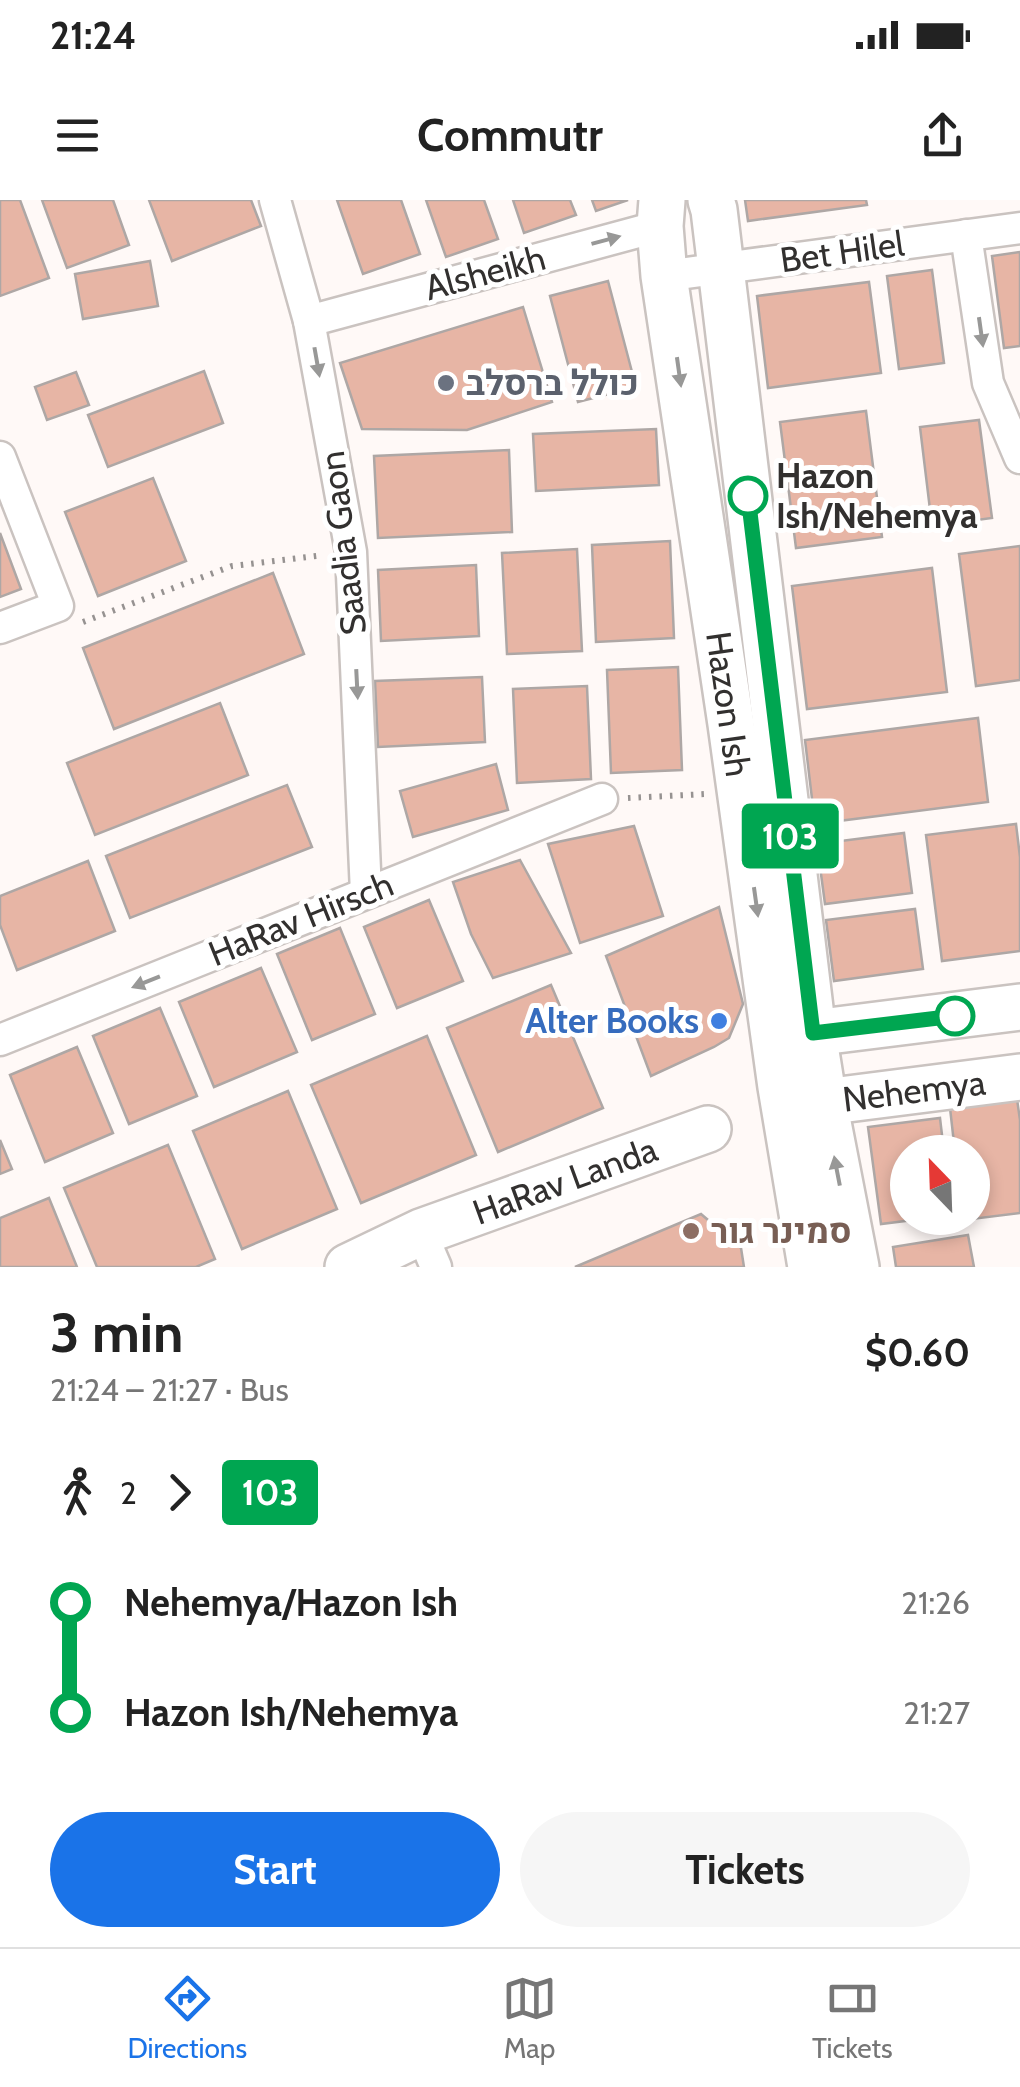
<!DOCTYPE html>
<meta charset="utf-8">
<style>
:root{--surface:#fff;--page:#f6f6f6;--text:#222;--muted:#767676;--line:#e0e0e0;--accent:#1a73e8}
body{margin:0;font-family:Cabin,Heebo,sans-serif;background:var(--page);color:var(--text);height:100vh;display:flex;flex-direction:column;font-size:38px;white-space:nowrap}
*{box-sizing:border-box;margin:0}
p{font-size:32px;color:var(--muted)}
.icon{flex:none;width:55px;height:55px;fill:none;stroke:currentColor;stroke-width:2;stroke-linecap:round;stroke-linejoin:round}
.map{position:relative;height:1067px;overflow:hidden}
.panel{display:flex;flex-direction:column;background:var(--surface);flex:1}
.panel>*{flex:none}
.badge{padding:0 20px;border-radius:8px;font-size:35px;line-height:65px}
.needle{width:65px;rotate:337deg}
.controls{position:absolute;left:890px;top:935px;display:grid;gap:20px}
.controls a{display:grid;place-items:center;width:100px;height:100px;border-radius:50%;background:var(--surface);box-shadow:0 5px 15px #0003;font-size:50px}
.map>.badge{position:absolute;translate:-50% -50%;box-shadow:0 0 0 5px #fff}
.legs{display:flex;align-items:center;gap:15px;height:110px;padding:0 50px;font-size:32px}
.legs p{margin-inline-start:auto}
.summary{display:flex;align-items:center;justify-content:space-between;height:170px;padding:0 50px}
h1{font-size:55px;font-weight:800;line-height:75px}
.cta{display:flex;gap:20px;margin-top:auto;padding:20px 50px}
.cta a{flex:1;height:115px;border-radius:60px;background:var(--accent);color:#fff;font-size:40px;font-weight:800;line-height:115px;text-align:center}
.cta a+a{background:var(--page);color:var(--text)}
ul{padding:0 50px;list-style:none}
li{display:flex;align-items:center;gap:35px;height:110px;font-size:38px}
li i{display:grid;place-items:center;width:15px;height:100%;margin:0 12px;background:currentColor}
li i::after{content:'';width:25px;height:25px;margin:-12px;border:8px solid;border-radius:50%;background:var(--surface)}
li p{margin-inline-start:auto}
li:first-child i{background:linear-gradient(#0000 50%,currentColor 0)}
li:last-child i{background:linear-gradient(currentColor 50%,#0000 0)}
.status{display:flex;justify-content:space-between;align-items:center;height:70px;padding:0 50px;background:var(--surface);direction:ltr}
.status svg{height:28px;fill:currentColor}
header{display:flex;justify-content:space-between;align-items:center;height:130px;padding:0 50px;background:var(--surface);font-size:45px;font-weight:800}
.tab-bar{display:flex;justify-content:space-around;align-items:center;height:140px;border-top:2px solid var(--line);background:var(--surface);font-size:28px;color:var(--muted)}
.tab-bar a{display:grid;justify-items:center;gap:5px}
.tab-bar .selected{color:var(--accent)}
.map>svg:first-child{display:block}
</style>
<div class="status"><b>21:24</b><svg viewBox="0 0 49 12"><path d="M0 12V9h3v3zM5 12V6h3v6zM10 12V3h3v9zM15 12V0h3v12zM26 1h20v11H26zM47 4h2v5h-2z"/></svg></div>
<header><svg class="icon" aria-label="menu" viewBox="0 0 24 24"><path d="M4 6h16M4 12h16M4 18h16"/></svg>Commutr<svg class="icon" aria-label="share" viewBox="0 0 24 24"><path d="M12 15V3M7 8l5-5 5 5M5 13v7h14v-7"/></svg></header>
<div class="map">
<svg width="1020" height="1067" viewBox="0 0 1020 1067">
<rect width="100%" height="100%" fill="#fff9f7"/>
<g fill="#e7b5a5" stroke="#aea7a5" stroke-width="2.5">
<polygon points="0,0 20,0 49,78 0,96"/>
<polygon points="42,0 113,0 129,45 67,68"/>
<polygon points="149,0 251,0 261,26 172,61"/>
<polygon points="337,0 401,0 420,54 363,74"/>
<polygon points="426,0 484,0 498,39 446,57"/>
<polygon points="513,0 570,0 576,15 524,33"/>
<polygon points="592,0 628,0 596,11"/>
<polygon points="745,0 866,0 867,5 748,21"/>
<polygon points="1020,52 1020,146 1004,148 992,56"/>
<polygon points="150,61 158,106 83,119 75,74"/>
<polygon points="932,70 944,163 899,169 887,76"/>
<polygon points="608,81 636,187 578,202 550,96"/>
<polygon points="869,82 881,173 768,188 757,96"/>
<polygon points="523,107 552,202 467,230 362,229 340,163"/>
<polygon points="204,171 223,223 108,267 88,215"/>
<polygon points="76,172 89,205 47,220 35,187"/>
<polygon points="866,211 882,337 796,348 780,222"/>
<polygon points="979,220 992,318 932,326 920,227"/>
<polygon points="656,229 659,285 536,291 533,234"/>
<polygon points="509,250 512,332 378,338 374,256"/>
<polygon points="153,278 186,361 98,396 65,312"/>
<polygon points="0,333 21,389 0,397"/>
<polygon points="670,341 674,438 596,442 592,345"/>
<polygon points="1020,346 1020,480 976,486 959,354"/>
<polygon points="577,349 582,451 507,454 502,353"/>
<polygon points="476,365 479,436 381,441 378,370"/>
<polygon points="932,368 947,492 807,509 792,386"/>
<polygon points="273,373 304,454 114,529 83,448"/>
<polygon points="678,467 682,570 611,573 607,470"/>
<polygon points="482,477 485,542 378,547 375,481"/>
<polygon points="587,486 591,579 517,583 513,489"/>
<polygon points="220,503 248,575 95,635 67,563"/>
<polygon points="978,518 988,602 815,624 805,540"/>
<polygon points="496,564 508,610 413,637 400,591"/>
<polygon points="287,585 312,647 130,718 106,656"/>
<polygon points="1016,624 1020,657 1020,751 942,761 926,635"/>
<polygon points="634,626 663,716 580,743 548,644"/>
<polygon points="904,633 912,693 825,704 817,644"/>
<polygon points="520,660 571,753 493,778 471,734 453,682"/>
<polygon points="88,661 115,731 17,770 0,725 0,696"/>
<polygon points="429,700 463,781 397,808 364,727"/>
<polygon points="719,707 743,804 729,838 714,847 651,876 606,756"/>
<polygon points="915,709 923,769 834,781 826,720"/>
<polygon points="340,728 375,814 312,840 277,754"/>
<polygon points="261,768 297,852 214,887 179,802"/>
<polygon points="551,785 603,908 498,952 447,828"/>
<polygon points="160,808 197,896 129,924 93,836"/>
<polygon points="427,836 476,955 361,1003 311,885"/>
<polygon points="77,847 113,933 45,962 10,875"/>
<polygon points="288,891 337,1009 242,1049 193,931"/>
<polygon points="1017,899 1020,920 1020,1013 964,1020 963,1018 972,1018 972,952 955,952 950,908"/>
<polygon points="940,918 944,952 908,952 908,1018 929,1018 881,1024 868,927"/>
<polygon points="0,940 12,969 0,974"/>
<polygon points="168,945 215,1059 196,1067 97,1067 64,988"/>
<polygon points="49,998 77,1067 0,1067 0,1018"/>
<polygon points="701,1014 741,1048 744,1067 575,1067"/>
<polygon points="968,1035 974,1067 896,1067 893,1047"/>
</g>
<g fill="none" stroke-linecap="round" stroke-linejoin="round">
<g stroke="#cac3c0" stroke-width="35">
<g id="street">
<polyline points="275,0 309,121 351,352 366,693"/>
<polyline points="966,35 988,183 1020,258"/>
<polyline points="664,76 1020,28"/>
<polyline points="309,121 660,26"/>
<polyline points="0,257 58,406 0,428"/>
<polyline points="0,840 602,599"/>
<polyline points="421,1032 436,1067"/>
</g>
</g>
<g stroke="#cac3c0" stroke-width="50">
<g id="secondary">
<polyline points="662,0 660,26 664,76 731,524 781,887 811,1067"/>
<polyline points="711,0 714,10 813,833 824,902 856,1067"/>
<polyline points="813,833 1020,807"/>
<polyline points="797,893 824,902 1020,877"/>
<polyline points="348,1067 421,1032 708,929"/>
</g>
</g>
<g stroke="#969291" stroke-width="6" stroke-dasharray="2.5 8" stroke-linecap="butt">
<polyline points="83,422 232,366 324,355"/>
<polyline points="628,598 706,594"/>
</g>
<use href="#street" stroke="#fff" stroke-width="30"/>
<use href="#secondary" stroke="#fff" stroke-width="45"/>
</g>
<defs><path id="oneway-solid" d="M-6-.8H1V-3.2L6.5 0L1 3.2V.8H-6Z" transform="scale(2.5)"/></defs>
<g fill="#989897">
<use href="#oneway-solid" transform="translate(606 40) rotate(-15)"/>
<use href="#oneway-solid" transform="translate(981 132) rotate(82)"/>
<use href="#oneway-solid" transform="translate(317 162) rotate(80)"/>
<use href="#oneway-solid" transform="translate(679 172) rotate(82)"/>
<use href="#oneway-solid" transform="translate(357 484) rotate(87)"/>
<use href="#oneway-solid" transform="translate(756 702) rotate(82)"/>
<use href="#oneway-solid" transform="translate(146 782) rotate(158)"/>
<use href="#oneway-solid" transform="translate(837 971) rotate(-101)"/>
</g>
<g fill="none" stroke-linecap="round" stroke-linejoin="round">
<g stroke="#fff" stroke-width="22">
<polyline id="line-1" points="748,296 813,833 955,816"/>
</g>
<use href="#line-1" stroke="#00a651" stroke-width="15"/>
</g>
<circle fill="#6b7280" stroke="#fff" stroke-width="4" cx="446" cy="183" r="10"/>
<g fill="#fff" stroke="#00a651" stroke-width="5">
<circle cx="748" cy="296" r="18"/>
<circle cx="955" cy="816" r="18"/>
</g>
<circle fill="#3f7fe0" stroke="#fff" stroke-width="4" cx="719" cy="821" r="10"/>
<circle fill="#8d6e63" stroke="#fff" stroke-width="4" cx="691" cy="1031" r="10"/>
<g text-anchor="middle" stroke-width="10" stroke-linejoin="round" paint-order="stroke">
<g font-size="35" fill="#32302f" stroke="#fff">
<text transform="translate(842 52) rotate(-8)" y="12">Bet Hilel</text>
<text transform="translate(485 73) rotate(-15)" y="12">Alsheikh</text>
<text transform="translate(343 343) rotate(-97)" y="12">Saadia Gaon</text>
<text transform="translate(728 504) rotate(82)" y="12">Hazon Ish</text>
<text transform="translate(301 719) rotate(-22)" y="12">HaRav Hirsch</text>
<text transform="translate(914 891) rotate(-7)" y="12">Nehemya</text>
<text transform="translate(565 981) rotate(-20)" y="12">HaRav Landa</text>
</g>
<g font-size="35" font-weight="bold" fill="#5b616d" stroke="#fff" text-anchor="start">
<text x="466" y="195">כולל ברסלב</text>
</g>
<g font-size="35" font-weight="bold" fill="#32302f" stroke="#fff" text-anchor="start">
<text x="776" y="288">Hazon<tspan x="776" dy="40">Ish/Nehemya</tspan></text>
</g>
<g font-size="35" font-weight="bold" fill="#366cbe" stroke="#fff" text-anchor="end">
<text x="699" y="833">Alter Books</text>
</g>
<g font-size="35" font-weight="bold" fill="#785e54" stroke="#fff" text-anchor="start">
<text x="711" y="1043">סמינר גור</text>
</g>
</g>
</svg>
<div class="controls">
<a><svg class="needle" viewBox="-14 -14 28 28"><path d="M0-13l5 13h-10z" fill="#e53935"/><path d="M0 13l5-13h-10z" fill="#767676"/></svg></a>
</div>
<b class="badge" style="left:790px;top:636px;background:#00a651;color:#fff">103</b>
</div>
<section class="panel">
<div class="summary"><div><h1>3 min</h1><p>21:24 – 21:27 · Bus</p></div><b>$0.60</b></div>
<div class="legs"><svg class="icon" aria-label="walk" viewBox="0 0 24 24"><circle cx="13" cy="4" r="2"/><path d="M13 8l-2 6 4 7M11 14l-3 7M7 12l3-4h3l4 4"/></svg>2<svg class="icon" aria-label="forward" viewBox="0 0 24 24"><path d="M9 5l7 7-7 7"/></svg><b class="badge" style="background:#00a651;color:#fff">103</b></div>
<ul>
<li><i style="color:#00a651"></i><b>Nehemya/Hazon Ish</b><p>21:26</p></li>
<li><i style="color:#00a651"></i><b>Hazon Ish/Nehemya</b><p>21:27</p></li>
</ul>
<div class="cta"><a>Start</a><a>Tickets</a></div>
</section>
<nav class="tab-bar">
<a class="selected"><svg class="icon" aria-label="directions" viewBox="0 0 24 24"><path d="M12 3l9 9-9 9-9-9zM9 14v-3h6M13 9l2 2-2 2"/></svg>Directions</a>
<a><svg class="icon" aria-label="map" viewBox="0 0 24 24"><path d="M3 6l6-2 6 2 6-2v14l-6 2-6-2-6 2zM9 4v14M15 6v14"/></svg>Map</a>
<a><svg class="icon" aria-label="tickets" viewBox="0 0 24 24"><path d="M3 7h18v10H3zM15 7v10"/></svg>Tickets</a>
</nav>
